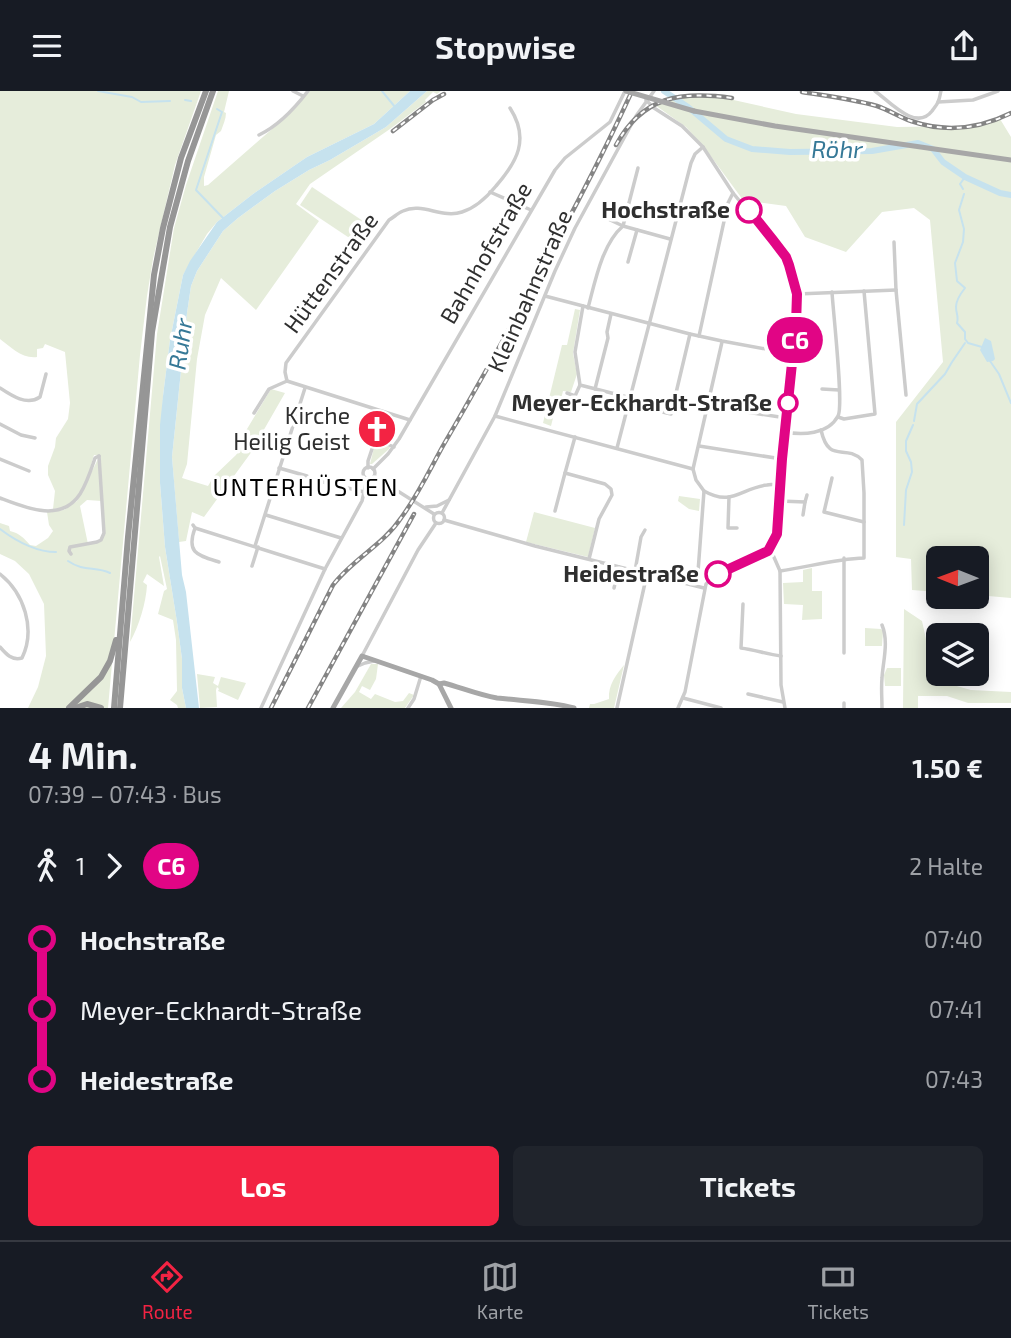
<!DOCTYPE html>
<html lang="de">
<meta charset="utf-8">
<style>
:root{--surface:#171b24;--page:#20242c;--text:#f1f3f6;--muted:#9ea1a6;--line:#363941;--accent:#f32343}
body{margin:0;font-family:"Exo 2",sans-serif;background:var(--page);color:var(--text);height:100vh;display:flex;flex-direction:column;font-size:26px;white-space:nowrap}
*{box-sizing:border-box;margin:0}
p{font-size:23px;color:var(--muted)}
.icon{flex:none;width:38px;height:38px;fill:none;stroke:currentColor;stroke-width:2;stroke-linecap:round;stroke-linejoin:round}
.map{position:relative;height:617px;overflow:hidden}
.panel{display:flex;flex-direction:column;background:var(--surface);flex:1}
.panel>*{flex:none}
.badge{padding:0 14px;border-radius:23px;font-size:24px;line-height:46px}
.needle{width:46px;rotate:271deg}
.fabs{position:absolute;left:926px;top:455px;display:grid;gap:14px}
.fabs a{display:grid;place-items:center;width:63px;height:63px;border-radius:10px;background:var(--surface);box-shadow:0 4px 18px #0003;font-size:35px}
.map>.badge{position:absolute;translate:-50% -50%;box-shadow:0 0 0 4px #fff}
.legs{display:flex;align-items:center;gap:10px;height:77px;padding:0 28px;font-size:23px}
.legs p{margin-inline-start:auto}
.summary{display:flex;align-items:center;justify-content:space-between;height:119px;padding:0 28px}
h1{font-size:38px;font-weight:700;line-height:52px}
.cta{display:flex;gap:14px;margin-top:auto;padding:14px 28px}
.cta a{flex:1;height:80px;border-radius:10px;background:var(--accent);color:#fff;font-size:28px;font-weight:700;line-height:80px;text-align:center}
.cta a+a{background:var(--page);color:var(--text)}
ul{padding:0 28px;list-style:none}
li{display:flex;align-items:center;gap:24px;height:70px;font-size:26px}
li i{display:grid;place-items:center;width:10px;height:100%;margin:0 9px;background:currentColor}
li i::after{content:'';width:18px;height:18px;margin:-9px;border:5px solid;border-radius:50%;background:var(--surface)}
li p{margin-inline-start:auto}
li:first-child i{background:linear-gradient(#0000 50%,currentColor 0)}
li:last-child i{background:linear-gradient(currentColor 50%,#0000 0)}
header{display:flex;justify-content:space-between;align-items:center;height:91px;padding:0 28px;background:var(--surface);font-size:32px;font-weight:700}
.tabs{display:flex;justify-content:space-around;align-items:center;height:98px;border-top:2px solid var(--line);background:var(--surface);font-size:19px;color:var(--muted)}
.tabs a{display:grid;justify-items:center;gap:4px}
.tabs .active{color:var(--accent)}
.map>svg:first-child{display:block}
</style>
<header><svg class="icon" aria-label="menu" viewBox="0 0 24 24"><path d="M4 6h16M4 12h16M4 18h16"/></svg>Stopwise<svg class="icon" aria-label="share" viewBox="0 0 24 24"><path d="M12 15V3M7 8l5-5 5 5M5 13v7h14v-7"/></svg></header>
<div class="map">
<svg width="1011" height="617" viewBox="0 0 1011 617">
<rect width="100%" height="100%" fill="#fff"/>
<g fill="#e6eddb">
<path d="M0,0H201L175,74L153,168L147,205L140,264L108,617H28L38,596L46,565L44,513L29,483L15,470L0,463V432L9,435L10,440C19,442 24,447 30,454L36,455L48,447L53,440L49,434L47,421L64,419L77,410L99,366L102,410L87,409L80,415L88,453L97,452L105,443L100,365L94,364C89,381 82,409 65,416C61,417 57,417 53,418L55,400L48,384V375L55,356L56,347L68,328L70,312L65,261L45,253L43,257L37,258V266C22,268 11,256 0,248Z"/>
<path d="M218,0H229L224,21L226,22C226,28 223,34 221,40L216,44L204,86V95L208,94L287,25L310,0H410L374,33L307,66L253,103L217,131L207,143L183,184L170,249L163,305L160,392L165,456L177,531L182,568V597L186,617H178L177,614L170,609L177,600L176,549L173,529L158,523L164,500L167,498L160,465L159,466L164,495L147,483L143,491L147,494C146,512 139,535 130,551L157,243L174,137L186,94Z"/>
<polygon points="427,0 441,0 437,3 433,1 425,9 426,11 390,38 310,93 296,113 319,130 256,219 221,187 205,224 197,268 187,373 182,387 208,395 214,385 236,364 247,347 244,343 271,298 285,302 250,363 204,426 192,421 186,450 179,451 172,366 187,222 191,195 197,180 223,140 238,127 275,100 309,79 330,69 386,36"/>
<polygon points="695,5 729,8 796,23 897,36 972,35 1000,28 1011,46 1011,507 977,504 976,467 938,467 938,501 912,499 911,468 896,466 896,331 943,271 930,129 914,117 882,121 846,161 805,146 786,115 743,109 704,56 686,36 655,14 681,6"/>
<polygon points="312,96 363,130 351,148 300,114"/>
<polygon points="575,218 580,219 573,262 577,283 571,301 563,300 560,312 557,311 551,335 543,332 562,254 567,254"/>
<polygon points="379,351 390,356 389,358 372,373 370,373 375,353"/>
<polygon points="679,405 700,408 699,420 689,418 678,410"/>
<polygon points="534,421 595,437 588,466 526,451"/>
<polygon points="812,477 812,500 822,500 822,528 802,529 803,514 784,513 783,492 803,491 803,479"/>
<polygon points="904,518 922,530 935,589 971,599 1011,601 1011,612 968,612 947,605 918,605 918,617 936,617 903,617"/>
<polygon points="865,537 881,538 883,540 882,555 865,555"/>
<polygon points="371,573 378,573 376,588 370,599 362,595 359,601 371,608 375,603 395,611 403,610 409,602 414,604 405,617 341,617 355,601"/>
<path d="M624,574L614,617H589L590,613H594L609,608C608,594 616,584 624,574Z"/>
<polygon points="887,577 901,577 901,595 885,595 884,584"/>
<polygon points="197,583 215,586 213,592 218,595 221,586 246,592 238,609 218,600 219,598 217,596 216,599 217,616 200,617"/>
</g>
<g fill="#c6e2ee">
<polygon points="410,0 427,0 386,36 330,69 309,79 275,100 238,127 223,140 197,180 191,195 187,222 172,366 182,484 186,501 199,617 186,617 182,597 182,568 177,531 165,456 160,392 160,334 163,305 170,249 183,184 190,170 217,131 253,103 307,66 374,33"/>
<polygon points="985,247 991,250 995,268 993,270 987,271 980,259"/>
</g>
<g fill="none" stroke-linecap="round" stroke-linejoin="round">
<g stroke="#c6e2ee" stroke-width="2">
<polyline points="98,0 132,6 141,11 170,10"/>
<polyline points="382,0 395,16"/>
<polyline points="185,9 191,10"/>
<polyline points="217,18 222,21 196,99 224,128"/>
<polyline points="963,98 960,93 965,86"/>
<path d="M964,103L959,119L964,138L963,151L955,172L957,190L965,197C961,202 956,209 956,216C956,223 959,225 957,232L965,241V248L968,252L982,256"/>
<polyline points="990,270 999,283 1011,312"/>
<polyline points="914,330 917,313 945,283 952,271 965,252"/>
<polyline points="904,434 906,399 912,381 911,371 906,360 906,350 913,334"/>
<path d="M0,438C16,450 36,461 56,461"/>
<path d="M68,470C84,481 95,475 110,482"/>
</g>
<polyline stroke="#c6e2ee" stroke-width="6" points="664,0 688,16 726,48 752,58 790,61 872,60 918,52 933,58 943,71 965,86 1000,102 1011,104"/>
<g stroke="#ccc" stroke-width="3.5">
<polyline points="293,0 303,5"/>
<path d="M875,0C889,10 916,41 932,20C934,17 937,14 938,11C940,7 940,3 941,0"/>
<polyline points="646,9 654,17 682,35 703,56 733,102 786,166 793,184 797,203 796,234 782,368 777,443 768,460 717,483 706,493 685,601 678,617"/>
<polyline points="938,11 973,9 998,0"/>
<path d="M259,44C278,35 295,17 308,0"/>
<polyline points="490,101 531,119"/>
<polyline points="606,127 623,135 670,148"/>
<polyline points="623,135 638,77"/>
<polyline points="894,151 896,199 906,304"/>
<polyline points="628,171 637,139"/>
<polyline points="797,203 896,199"/>
<polyline points="545,205 690,243 722,250 793,263"/>
<polyline points="583,215 575,261 580,294 631,307"/>
<path d="M588,217C595,191 602,153 623,135"/>
<polyline points="699,245 728,112 733,102"/>
<path d="M287,290L285,281L286,272L389,129C394,126 398,122 403,120C422,111 442,128 462,121C475,117 487,106 496,95C517,71 530,48 510,17"/>
<path d="M0,297C12,305 27,315 40,306L46,283"/>
<polyline points="595,298 608,247 607,241 611,223"/>
<polyline points="822,298 839,299"/>
<polyline points="567,302 575,305 580,294"/>
<polyline points="629,313 671,323 690,243"/>
<polyline points="707,315 786,327"/>
<polyline points="254,322 269,298 287,290 410,329"/>
<polyline points="495,325 693,378"/>
<polyline points="838,326 844,328 875,323 864,200"/>
<polyline points="0,333 21,344 35,347"/>
<path d="M784,341C802,344 828,344 838,325C844,315 833,220 832,201"/>
<polyline points="575,346 565,382 605,393 611,398 612,404 599,428 589,468"/>
<polyline points="699,355 782,368"/>
<polyline points="617,357 691,72 695,63 703,56"/>
<polyline points="0,368 29,380"/>
<circle cx="369" cy="382" r="6"/>
<polyline points="279,377 307,385"/>
<polyline points="368,377 368,370 374,352 380,350 394,356"/>
<polyline points="373,378 388,363 399,348 555,79 565,67 610,31 625,0"/>
<polyline points="374,385 434,423"/>
<polyline points="832,387 824,421 864,431"/>
<polyline points="323,391 364,401"/>
<path d="M704,400C732,416 741,397 767,394C771,393 775,394 779,394"/>
<polyline points="366,402 373,394 382,392"/>
<polyline points="729,406 728,437 737,437"/>
<path d="M0,407C26,417 61,432 80,403C87,392 91,379 95,367L99,365"/>
<polyline points="780,410 805,411 807,404"/>
<polyline points="426,416 437,415 449,409"/>
<polyline points="555,420 565,382"/>
<circle cx="439" cy="427" r="5.5"/>
<polyline points="442,422 495,325 555,180 575,137 636,25 654,0"/>
<polyline points="266,424 341,447"/>
<polyline points="803,424 805,411"/>
<polyline points="444,429 535,455 704,497"/>
<polyline points="193,434 195,437 325,478"/>
<path d="M195,437C186,462 197,464 219,471"/>
<polyline points="255,455 305,297"/>
<polyline points="768,460 773,464 780,480 781,594 785,617"/>
<polyline points="71,463 69,460 70,456 97,451 101,449 104,442 99,365"/>
<polyline points="844,467 844,562"/>
<polyline points="252,475 258,456"/>
<polyline points="635,480 641,446 645,439"/>
<path d="M780,480C808,476 835,468 864,467V402L862,369C845,352 829,374 821,339"/>
<polyline points="698,481 704,400 696,389 693,378 722,251"/>
<path d="M0,483C24,502 36,538 22,567C12,570 6,563 0,556"/>
<polyline points="614,497 619,476"/>
<path d="M743,513L741,557C755,559 767,563 781,565"/>
<polyline points="362,565 418,459 436,432"/>
<polyline points="358,575 365,572 374,570"/>
<polyline points="748,603 783,611"/>
<polyline points="683,607 721,617"/>
<polyline points="844,612 844,617"/>
<polyline points="261,617 325,478 362,410 367,388"/>
<polyline points="408,617 414,608 421,585"/>
<polyline points="617,617 647,483"/>
<path d="M882,617C882,607 881,597 882,587C883,570 889,551 882,534"/>
</g>
<g stroke="#a7a7a7" stroke-width="5">
<polyline points="694,20 775,35 1011,69"/>
<polyline points="439,593 451,617"/>
<path d="M333,617L362,565L432,589L439,593L444,592C462,597 479,604 497,607C523,610 549,610 574,617"/>
</g>
<g stroke="#969696" stroke-width="6">
<polyline points="69,617 101,586 110,570 116,549"/>
<polyline points="75,617 87,613 101,617"/>
<polyline points="114,617 128,446 154,184 163,137 181,67 206,0"/>
<polyline points="120,617 152,241 170,136 188,70 213,0"/>
</g>
<g stroke="#848484" stroke-width="4.5">
<g id="rail">
<path d="M802,1C827,5 852,8 877,15C889,19 899,26 911,30C946,42 979,38 1011,22"/>
<polyline points="393,40 433,9 444,3"/>
<path d="M616,54C643,5 680,0 732,7"/>
<path d="M271,617L333,494C353,468 383,454 401,427C418,404 430,378 444,353C464,319 483,285 502,251C547,168 593,86 632,0"/>
<polyline points="308,617 414,423"/>
</g>
</g>
<use href="#rail" stroke="#fff" stroke-width="2" stroke-dasharray="5" stroke-linecap="butt"/>
<polyline stroke="#a7a7a7" stroke-width="5" points="626,0 694,20"/>
</g>
<g fill="none" stroke-linecap="round" stroke-linejoin="round">
<g stroke="#fff" stroke-width="16">
<polyline id="line-1" points="718,483 768,460 777,443 782,368 796,234 797,203 789,174 786,166 773,149 749,119"/>
</g>
<use href="#line-1" stroke="#e10585" stroke-width="10"/>
</g>
<defs>
<g id="church-disc" transform="scale(2.0125)"><circle r="9.5" fill="#f32343" stroke="#fff"/><path d="M-1.2-6h2.4v3.5h3.3v2.4h-3.3V6h-2.4V-.1h-3.3v-2.4h3.3Z" fill="#fff"/></g>
</defs>
<g fill-rule="evenodd">
<use href="#church-disc" x="377" y="338"/>
</g>
<g fill="#fff" stroke="#e10585" stroke-width="3.5">
<circle cx="749" cy="119" r="12"/>
<circle cx="788" cy="312" r="9"/>
<circle cx="718" cy="483" r="12"/>
</g>
<g text-anchor="middle" stroke-width="7" stroke-linejoin="round" paint-order="stroke">
<g font-size="23" font-weight="bold" fill="#2f2f2f" stroke="#fff" text-anchor="end">
<text x="730" y="127">Hochstraße</text>
<text x="772" y="320">Meyer-Eckhardt-Straße</text>
<text x="699" y="491">Heidestraße</text>
</g>
<g font-size="23" fill="#2f2f2f" stroke="#fff">
<text transform="translate(486 162) rotate(-60)" y="8">Bahnhofstraße</text>
<text transform="translate(331 182) rotate(-54)" y="8">Hüttenstraße</text>
<text transform="translate(530 200) rotate(-66)" y="8">Kleinbahnstraße</text>
</g>
<g font-size="23" fill="#2f2f2f" stroke="#fff" text-anchor="end">
<text x="350" y="333">Kirche<tspan x="350" dy="26">Heilig Geist</tspan></text>
</g>
<g font-size="24" font-style="italic" fill="#367997" stroke="#fff">
<text x="837" y="67">Röhr</text>
<text transform="translate(181 253) rotate(-82)" y="8">Ruhr</text>
</g>
<g font-size="24" letter-spacing="2" fill="#000" stroke="#fff">
<text x="306" y="405">UNTERHÜSTEN</text>
</g>
</g>
</svg>
<div class="fabs">
<a><svg class="needle" viewBox="-14 -14 28 28"><path d="M0-13l5 13h-10z" fill="#e53935"/><path d="M0 13l5-13h-10z" fill="#9ea1a6"/></svg></a>
<a><svg class="icon" aria-label="layers" viewBox="0 0 24 24"><path d="M12 4l9 5-9 5-9-5zM3 14l9 5 9-5"/></svg></a>
</div>
<b class="badge" style="left:795px;top:249px;background:#e10585;color:#fff">C6</b>
</div>
<section class="panel">
<div class="summary"><div><h1>4 Min.</h1><p>07:39 – 07:43 · Bus</p></div><b>1.50 €</b></div>
<div class="legs"><svg class="icon" aria-label="walk" viewBox="0 0 24 24"><circle cx="13" cy="4" r="2"/><path d="M13 8l-2 6 4 7M11 14l-3 7M7 12l3-4h3l4 4"/></svg>1<svg class="icon" aria-label="forward" viewBox="0 0 24 24"><path d="M9 5l7 7-7 7"/></svg><b class="badge" style="background:#e10585;color:#fff">C6</b><p>2 Halte</p></div>
<ul>
<li><i style="color:#e10585"></i><b>Hochstraße</b><p>07:40</p></li>
<li><i style="color:#e10585"></i><span>Meyer-Eckhardt-Straße</span><p>07:41</p></li>
<li><i style="color:#e10585"></i><b>Heidestraße</b><p>07:43</p></li>
</ul>
<div class="cta"><a>Los</a><a>Tickets</a></div>
</section>
<nav class="tabs">
<a class="active"><svg class="icon" aria-label="directions" viewBox="0 0 24 24"><path d="M12 3l9 9-9 9-9-9zM9 14v-3h6M13 9l2 2-2 2"/></svg>Route</a>
<a><svg class="icon" aria-label="map" viewBox="0 0 24 24"><path d="M3 6l6-2 6 2 6-2v14l-6 2-6-2-6 2zM9 4v14M15 6v14"/></svg>Karte</a>
<a><svg class="icon" aria-label="tickets" viewBox="0 0 24 24"><path d="M3 7h18v10H3zM15 7v10"/></svg>Tickets</a>
</nav>
